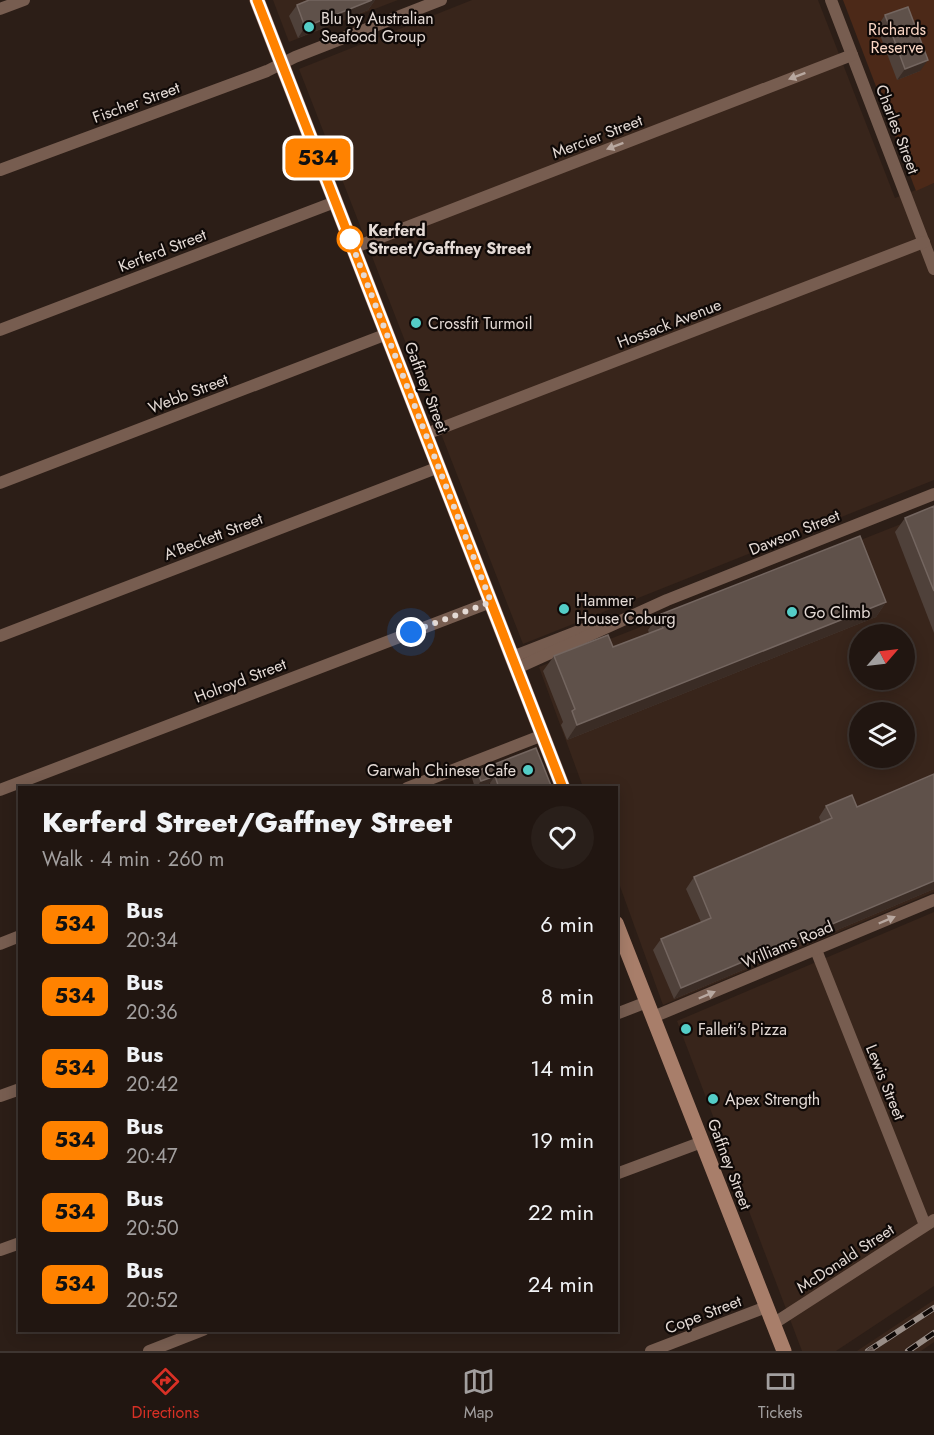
<!DOCTYPE html>
<meta charset="utf-8">
<style>
:root{--surface:#211611;--page:#291f1a;--text:#f1f3f6;--muted:#a29f9f;--line:#3e3531;--accent:#d93025}
body{margin:0;font-family:Jost,sans-serif;background:var(--page);color:var(--text);height:100vh;display:flex;flex-direction:column;font-size:22px;white-space:nowrap}
*{box-sizing:border-box;margin:0}
p{font-size:20px;color:var(--muted)}
.icon{flex:none;width:33px;height:33px;fill:none;stroke:currentColor;stroke-width:2;stroke-linecap:round;stroke-linejoin:round}
.map{position:relative;flex:1;overflow:hidden}
.details{position:absolute;left:18px;top:786px;width:600px;height:546px;display:flex;flex-direction:column;background:var(--surface);border-radius:0px;box-shadow:0 3px 15px #0003,0 0 0 2px var(--line)}
.details>*{flex:none}
.badge{padding:0 12px;border-radius:9px;font-size:21px;line-height:39px}
.needle{width:39px;rotate:62deg}
.buttons{position:absolute;left:849px;top:624px;display:grid;gap:12px}
.buttons a{display:grid;place-items:center;width:66px;height:66px;border-radius:50%;background:var(--surface);box-shadow:0 3px 15px #0003,0 0 0 2px var(--line);font-size:30px}
.you{position:absolute;width:30px;height:30px;margin:-15px;border:4px solid #fff;border-radius:50%;background:#1a73e8;box-shadow:0 0 0 9px #1a73e833}
.map>.badge{position:absolute;translate:-50% -50%;box-shadow:0 0 0 3px #fff}
.round{display:grid;place-items:center;flex:none;width:63px;height:63px;border-radius:32px;background:var(--page)}
.headline{display:flex;align-items:center;justify-content:space-between;height:102px;padding:0 24px}
h1{font-size:28px;font-weight:800;line-height:45px}
ul{padding:0;list-style:none}
li{display:flex;align-items:center;gap:18px;height:72px;padding:0 24px}
li div{flex:1}
li b{display:block;font-size:22px}
li em{font-style:normal}
li .badge{min-width:66px;font-weight:700;text-align:center}
.dock{display:flex;justify-content:space-around;align-items:center;height:84px;border-top:2px solid var(--line);background:var(--surface);font-size:16px;color:var(--muted)}
.dock a{display:grid;justify-items:center;gap:3px}
.dock .active{color:var(--accent)}
.map>svg:first-child{display:block}
</style>
<div class="map">
<svg width="934" height="1351" viewBox="0 0 934 1351">
<rect width="100%" height="100%" fill="#2c1e17"/>
<g fill="#38251b" fill-rule="evenodd">
<polygon points="273,0 398,0 289,42"/>
<polygon points="472,0 818,0 895,198 934,183 934,480 523,644 299,69"/>
<path d="M934,511V892L663,1005L617,878L616,788L583,787L539,667ZM860,634H904V680H860ZM860,712H904V758H860Z"/>
<polygon points="934,912 934,1286 836,1351 802,1351 677,1021"/>
<polygon points="934,1300 934,1342 921,1351 857,1351"/>
</g>
<polygon fill="#4c2918" points="843,0 934,0 934,183 916,191"/>
<g fill="none" stroke-linecap="round" stroke-linejoin="round">
<g stroke="#775d50" stroke-width="12">
<polyline points="831,0 934,269"/>
<polyline points="0,9 24,0"/>
<polyline points="0,170 267,71 295,57 441,0"/>
<polyline points="353,248 852,55"/>
<polyline points="0,330 335,202"/>
<polyline points="426,434 924,242"/>
<polyline points="0,483 387,334"/>
<polyline points="0,636 439,467"/>
<polyline points="512,657 589,627"/>
<polyline points="517,668 667,600 934,494"/>
<polyline points="407,788 543,735"/>
<polyline points="0,790 491,602"/>
<polyline points="0,944 20,936"/>
<polyline points="816,950 925,1225"/>
<polyline points="616,1014 647,1002"/>
<polyline points="653,1017 934,900"/>
<polyline points="0,1096 20,1089"/>
<polyline points="616,1174 702,1142"/>
<polyline points="0,1250 20,1243"/>
<polyline points="773,1324 934,1220"/>
<polyline points="149,1351 203,1330"/>
<polyline points="651,1351 766,1307"/>
</g>
<g stroke="#a87e6a" stroke-width="15">
<polyline points="257,0 563,788"/>
<polyline points="616,923 784,1351"/>
</g>
<g stroke="#998e88" stroke-width="6">
<g id="rail">
<polyline points="868,1351 934,1308"/>
<polyline points="908,1351 934,1333"/>
</g>
</g>
<use href="#rail" stroke="#0f0907" stroke-width="4" stroke-dasharray="11" stroke-linecap="butt"/>
</g>
<g fill="#4f413a">
<polygon points="309,0 375,0 368,10 298,38 289,16 297,5"/>
<polygon points="885,15 920,71 897,80 877,27"/>
<polygon points="934,506 934,633 895,532 905,518"/>
<polygon points="886,602 876,617 567,740 561,725 563,722 543,671 554,656 613,647 649,633 648,630 659,615"/>
<polygon points="477,771 552,788 491,788 490,783 478,788 475,788 472,778"/>
<polygon points="934,774 934,889 674,999 653,950 661,939 701,922 686,889 694,877 821,823 819,817 826,806 857,807"/>
</g>
<g fill="#3a2c25">
<polygon points="372,0 375,0 368,10 298,38 305,27"/>
<polygon points="928,60 920,71 897,80 905,69"/>
<polygon points="886,602 876,617 567,740 577,725"/>
<polygon points="495,776 490,783 476,788 481,781"/>
<polygon points="934,881 934,889 674,999 681,988"/>
</g>
<g fill="#5f514a" stroke="#746660" stroke-width="1.5">
<polygon points="309,0 372,0 305,27 297,5"/>
<polygon points="908,7 928,60 905,69 885,15"/>
<polygon points="934,506 934,591 905,518"/>
<polygon points="860,536 886,602 577,725 572,711 575,709 554,656 608,635 613,647 663,628 659,615"/>
<polygon points="536,748 552,788 499,788 495,776 481,781 477,771"/>
<polygon points="934,774 934,881 681,988 661,939 711,918 694,877 832,818 826,806 852,795 857,807"/>
<polygon points="872,1347 874,1351 866,1351"/>
</g>
<defs><path id="oneway-solid" d="M-6-.8H1V-3.2L6.5 0L1 3.2V.8H-6Z" transform="scale(1.5)"/></defs>
<g fill="#b8a8a0">
<use href="#oneway-solid" transform="translate(797 76) rotate(159)"/>
<use href="#oneway-solid" transform="translate(615 146) rotate(159)"/>
<use href="#oneway-solid" transform="translate(887 920) rotate(-23)"/>
<use href="#oneway-solid" transform="translate(707 995) rotate(-23)"/>
</g>
<g fill="none" stroke-linecap="round" stroke-linejoin="round">
<g stroke="#fff" stroke-width="14">
<polyline id="line" points="257,0 563,788"/>
</g>
<use href="#line" stroke="#ff8200" stroke-width="9"/>
<polyline stroke="#e4dad5" stroke-width="6" stroke-dasharray="0 10.8" points="350,239 347,232 491,602 411,632"/>
</g>
<g fill="#54cdc7" stroke="#0f0907" stroke-width="2">
<circle cx="309" cy="27" r="6"/>
<circle cx="416" cy="323" r="6"/>
<circle cx="564" cy="609" r="6"/>
<circle cx="792" cy="612" r="6"/>
<circle cx="528" cy="770" r="6"/>
<circle cx="686" cy="1029" r="6"/>
<circle cx="713" cy="1099" r="6"/>
</g>
<circle fill="#fff" stroke="#ff8200" stroke-width="3" cx="350" cy="239" r="12"/>
<g text-anchor="middle" stroke-width="4.5" stroke-linejoin="round" paint-order="stroke">
<g font-size="16" fill="#e4dad5" stroke="#0f0907" text-anchor="start">
<text x="321" y="24">Blu by Australian<tspan x="321" dy="18">Seafood Group</tspan></text>
<text x="428" y="329">Crossfit Turmoil</text>
<text x="576" y="606">Hammer<tspan x="576" dy="18">House Coburg</tspan></text>
<text x="804" y="618">Go Climb</text>
<text x="516" y="776" text-anchor="end">Garwah Chinese Cafe</text>
<text x="698" y="1035">Falleti's Pizza</text>
<text x="725" y="1105">Apex Strength</text>
</g>
<g font-size="16" fill="#fbd7c5" stroke="#0f0907">
<text x="897" y="35">Richards<tspan x="897" dy="18">Reserve</tspan></text>
</g>
<g font-size="16" fill="#e4dad5" stroke="#0f0907">
<text transform="translate(136 102) rotate(-20)" y="6">Fischer Street</text>
<text transform="translate(898 129) rotate(69)" y="6">Charles Street</text>
<text transform="translate(597 136) rotate(-21)" y="6">Mercier Street</text>
<text transform="translate(162 250) rotate(-21)" y="6">Kerferd Street</text>
<text transform="translate(669 323) rotate(-21)" y="6">Hossack Avenue</text>
<text transform="translate(427 387) rotate(69)" y="6">Gaffney Street</text>
<text transform="translate(188 393) rotate(-21)" y="6">Webb Street</text>
<text transform="translate(794 532) rotate(-22)" y="6">Dawson Street</text>
<text transform="translate(213 536) rotate(-21)" y="6">A'Beckett Street</text>
<text transform="translate(240 680) rotate(-21)" y="6">Holroyd Street</text>
<text transform="translate(787 944) rotate(-23)" y="6">Williams Road</text>
<text transform="translate(886 1082) rotate(68)" y="6">Lewis Street</text>
<text transform="translate(730 1164) rotate(69)" y="6">Gaffney Street</text>
<text transform="translate(845 1258) rotate(-33)" y="6">McDonald Street</text>
<text transform="translate(703 1314) rotate(-21)" y="6">Cope Street</text>
</g>
<g font-size="16" font-weight="bold" fill="#e4dad5" stroke="#0f0907" text-anchor="start">
<text x="368" y="236">Kerferd<tspan x="368" dy="18">Street/Gaffney Street</tspan></text>
</g>
</g>
</svg>
<div class="buttons">
<a><svg class="needle" viewBox="-14 -14 28 28"><path d="M0-13l5 13h-10z" fill="#e53935"/><path d="M0 13l5-13h-10z" fill="#a29f9f"/></svg></a>
<a><svg class="icon" aria-label="layers" viewBox="0 0 24 24"><path d="M12 4l9 5-9 5-9-5zM3 14l9 5 9-5"/></svg></a>
</div>
<div class="you" style="left:411px;top:632px"></div>
<b class="badge" style="left:318px;top:158px;background:#ff8200;color:#111">534</b>
<section class="details">
<div class="headline"><div><h1>Kerferd Street/Gaffney Street</h1><p>Walk · 4 min · 260 m</p></div><a class="round"><svg class="icon" aria-label="heart" viewBox="0 0 24 24"><path d="M12 20l-8-8c-3-5 5-10 8-4 3-6 11-1 8 4z"/></svg></a></div>
<ul>
<li><span class="badge" style="background:#ff8200;color:#111">534</span><div><b>Bus</b><p>20:34</p></div><em>6 min</em></li>
<li><span class="badge" style="background:#ff8200;color:#111">534</span><div><b>Bus</b><p>20:36</p></div><em>8 min</em></li>
<li><span class="badge" style="background:#ff8200;color:#111">534</span><div><b>Bus</b><p>20:42</p></div><em>14 min</em></li>
<li><span class="badge" style="background:#ff8200;color:#111">534</span><div><b>Bus</b><p>20:47</p></div><em>19 min</em></li>
<li><span class="badge" style="background:#ff8200;color:#111">534</span><div><b>Bus</b><p>20:50</p></div><em>22 min</em></li>
<li><span class="badge" style="background:#ff8200;color:#111">534</span><div><b>Bus</b><p>20:52</p></div><em>24 min</em></li>
</ul>
</section>
</div>
<nav class="dock">
<a class="active"><svg class="icon" aria-label="directions" viewBox="0 0 24 24"><path d="M12 3l9 9-9 9-9-9zM9 14v-3h6M13 9l2 2-2 2"/></svg>Directions</a>
<a><svg class="icon" aria-label="map" viewBox="0 0 24 24"><path d="M3 6l6-2 6 2 6-2v14l-6 2-6-2-6 2zM9 4v14M15 6v14"/></svg>Map</a>
<a><svg class="icon" aria-label="tickets" viewBox="0 0 24 24"><path d="M3 7h18v10H3zM15 7v10"/></svg>Tickets</a>
</nav>
